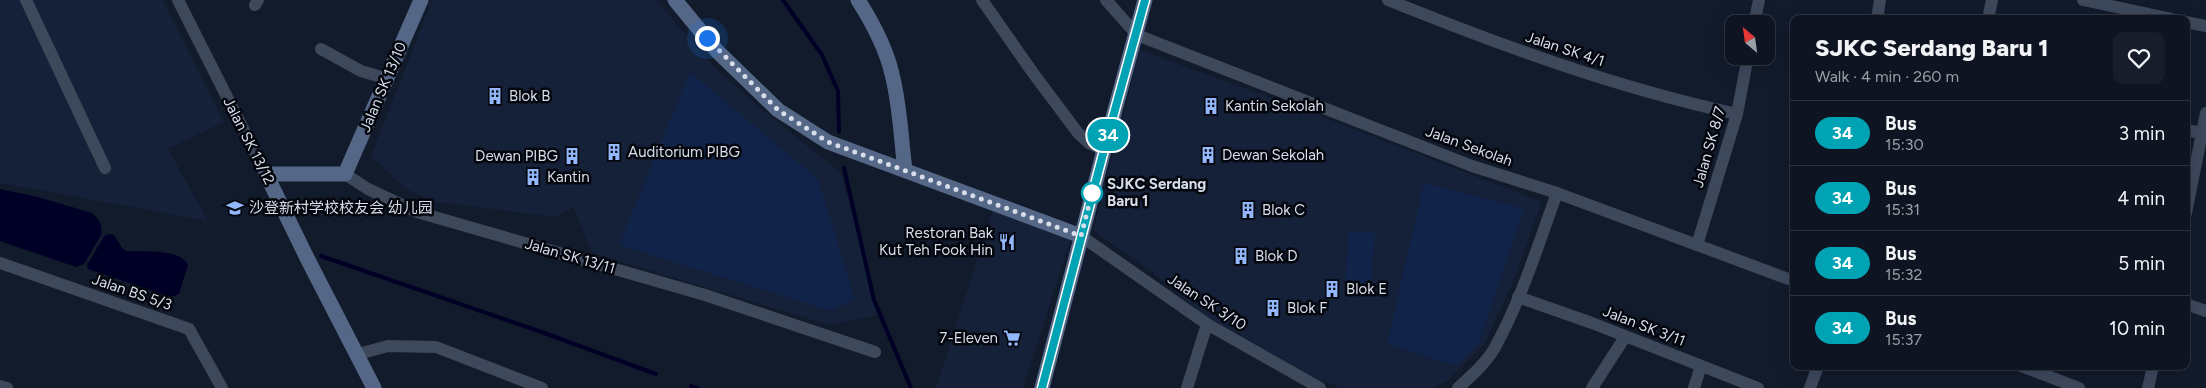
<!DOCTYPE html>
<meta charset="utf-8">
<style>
:root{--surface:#0e1421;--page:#171d2a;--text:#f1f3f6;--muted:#9b9ea5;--line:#2e333f}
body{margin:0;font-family:Figtree,"Noto Sans SC",sans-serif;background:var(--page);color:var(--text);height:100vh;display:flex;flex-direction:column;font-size:19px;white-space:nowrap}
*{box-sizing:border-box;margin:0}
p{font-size:16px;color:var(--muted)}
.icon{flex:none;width:28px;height:28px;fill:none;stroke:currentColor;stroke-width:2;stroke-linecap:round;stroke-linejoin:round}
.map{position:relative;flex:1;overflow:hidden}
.drawer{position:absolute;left:1790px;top:15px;width:400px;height:355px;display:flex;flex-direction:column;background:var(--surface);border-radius:10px;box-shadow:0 5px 20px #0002,0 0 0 1px var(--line)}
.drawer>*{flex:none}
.badge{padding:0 10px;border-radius:16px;font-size:18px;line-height:32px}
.needle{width:32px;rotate:331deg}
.buttons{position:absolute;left:1725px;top:15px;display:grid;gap:10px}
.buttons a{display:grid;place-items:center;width:50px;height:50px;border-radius:10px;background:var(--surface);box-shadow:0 5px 20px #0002,0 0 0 1px var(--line);font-size:25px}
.you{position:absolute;width:25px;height:25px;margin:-12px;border:4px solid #fff;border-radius:50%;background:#1a73e8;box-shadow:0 0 0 8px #1a73e833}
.map>.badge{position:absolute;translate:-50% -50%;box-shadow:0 0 0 2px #fff}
.round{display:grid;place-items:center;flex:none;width:52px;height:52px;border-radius:10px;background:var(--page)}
.headline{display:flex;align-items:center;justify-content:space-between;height:85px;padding:0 25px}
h1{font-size:24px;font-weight:800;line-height:38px}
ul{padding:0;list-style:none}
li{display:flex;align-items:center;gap:15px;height:65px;padding:0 25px;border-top:1px solid var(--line)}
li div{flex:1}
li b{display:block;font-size:19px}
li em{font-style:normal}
li .badge{min-width:55px;font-weight:700;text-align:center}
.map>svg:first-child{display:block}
</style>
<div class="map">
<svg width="2206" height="388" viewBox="0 0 2206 388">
<rect width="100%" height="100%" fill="#121b2c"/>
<g fill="#152138">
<polygon points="0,0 163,0 224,122 168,149 208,221 0,183"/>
<polygon points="432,0 656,0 716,69 769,115 841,173 879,315 830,325 592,253 573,207 555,217 436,202 406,189 371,156"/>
<polygon points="1140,50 1299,108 1542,202 1512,285 1485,343 1449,380 1431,388 1341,388 1312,376 1202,314 1155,274 1093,231"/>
<polygon points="993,210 1071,239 1023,388 936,388"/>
</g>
<g fill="#112349">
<polygon points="690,72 818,179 855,299 832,311 619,245"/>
<polygon points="1424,183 1524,209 1479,342 1456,366 1387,344"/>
<polygon points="1349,231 1375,233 1371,285 1345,283"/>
</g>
<g fill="#000026">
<path d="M0,189L38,197L92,213C99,219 103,226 101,235L84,264L76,267L0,241Z"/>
<path d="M109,234L114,235L122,248L126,251C142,252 180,248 188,265L179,294L171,297L88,269L87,265L105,235Z"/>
</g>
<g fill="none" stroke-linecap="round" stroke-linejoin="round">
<g stroke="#000026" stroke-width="4">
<polyline points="783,0 822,55 838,91 839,132"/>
<polyline points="844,168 874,300 911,388"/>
<polyline points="321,256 536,330 656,374"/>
<polyline points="691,386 697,388"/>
</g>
<g stroke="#3d485b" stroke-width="12">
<polyline points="26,0 105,168"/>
<polyline points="178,0 266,174"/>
<polyline points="982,0 1033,73 1078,133 1089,143 1104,150"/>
<polyline points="1106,0 1137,35 1472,166 1557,193 1794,281"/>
<path d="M1388,0C1502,46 1617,88 1737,114"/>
<polyline points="2083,0 2172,19"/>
<polyline points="255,5 258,0"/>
<polyline points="1877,19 1880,0"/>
<polyline points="1988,19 1992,0"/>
<polyline points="2186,22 2206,26"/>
<polyline points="1754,24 1759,0"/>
<polyline points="321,49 361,71 388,79"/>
<polyline points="2186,130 2202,133"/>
<polyline points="345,174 368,189 417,212 705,295 875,352"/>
<polyline points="2186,213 2206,113"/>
<polyline points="1081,236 1207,324 1320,388"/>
<polyline points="1697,245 1737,114 1748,56"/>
<polyline points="0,263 189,329 222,388"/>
<polyline points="1518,297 1592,323 1758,388"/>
<polyline points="2186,304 2206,311"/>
<polyline points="358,354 388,346 436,347 542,388"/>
<polyline points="2021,366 2079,388"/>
<polyline points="0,386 7,388"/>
<polyline points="1187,388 1207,324"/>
<path d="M1458,388C1471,376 1485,364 1494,349C1521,301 1538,245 1557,193"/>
<polyline points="1592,388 1625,337"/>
<polyline points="1694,388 1701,366"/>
<polyline points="1810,388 1818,366"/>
<polyline points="2148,388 2153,366"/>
</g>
<g stroke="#556787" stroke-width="15">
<polyline points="675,0 717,51 778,110 828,142 1081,236"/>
<path d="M858,0C872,22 886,48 892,74C900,105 901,138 905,170"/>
<polyline points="374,388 308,260 266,174 345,174 421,0"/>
<polyline points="1042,388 1104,150 1145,0"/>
</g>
</g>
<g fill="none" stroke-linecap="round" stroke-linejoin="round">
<g stroke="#fff" stroke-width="11">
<polyline id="line" points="1042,388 1104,150 1145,0"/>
</g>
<use href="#line" stroke="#00a3b4" stroke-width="8"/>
<polyline stroke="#d7deea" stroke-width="5" stroke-dasharray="0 9" points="707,38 778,110 828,142 1081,236 1092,193"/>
</g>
<defs>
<g id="building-bare" transform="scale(1.35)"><path d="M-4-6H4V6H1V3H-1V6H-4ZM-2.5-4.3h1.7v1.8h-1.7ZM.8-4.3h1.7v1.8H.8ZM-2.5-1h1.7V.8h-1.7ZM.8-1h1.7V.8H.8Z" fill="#92b7fd" stroke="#04060d" stroke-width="2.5" paint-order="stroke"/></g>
<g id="school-bare" transform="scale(1.35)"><path d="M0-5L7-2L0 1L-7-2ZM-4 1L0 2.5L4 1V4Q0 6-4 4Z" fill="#92b7fd" stroke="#04060d" stroke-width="2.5" paint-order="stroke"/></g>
<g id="restaurant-bare" transform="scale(1.35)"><path d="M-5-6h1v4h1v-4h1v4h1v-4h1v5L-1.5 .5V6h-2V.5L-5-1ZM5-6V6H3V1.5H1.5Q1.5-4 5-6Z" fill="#92b7fd" stroke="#04060d" stroke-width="2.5" paint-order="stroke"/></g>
<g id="supermarket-bare" transform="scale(1.35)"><path d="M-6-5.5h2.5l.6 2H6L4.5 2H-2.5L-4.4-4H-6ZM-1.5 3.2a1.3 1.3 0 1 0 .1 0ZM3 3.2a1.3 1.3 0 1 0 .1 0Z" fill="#92b7fd" stroke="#04060d" stroke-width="2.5" paint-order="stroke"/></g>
</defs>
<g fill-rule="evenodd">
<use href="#building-bare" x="495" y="96"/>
<use href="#building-bare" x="1211" y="106"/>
<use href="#building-bare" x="614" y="152"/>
<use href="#building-bare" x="1208" y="155"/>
<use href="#building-bare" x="572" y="156"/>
<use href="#building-bare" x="533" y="177"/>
<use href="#school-bare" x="235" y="208"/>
<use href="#building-bare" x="1248" y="210"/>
<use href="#restaurant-bare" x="1007" y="242"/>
<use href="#building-bare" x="1241" y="256"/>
<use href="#building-bare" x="1332" y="289"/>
<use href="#building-bare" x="1273" y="308"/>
<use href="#supermarket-bare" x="1012" y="338"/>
</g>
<circle fill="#fff" stroke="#00a3b4" stroke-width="2.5" cx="1092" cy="193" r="10"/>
<g text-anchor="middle" stroke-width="5" stroke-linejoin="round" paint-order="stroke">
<g font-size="15" fill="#d7deea" stroke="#04060d">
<text transform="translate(1565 49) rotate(18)" y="5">Jalan SK 4/1</text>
<text transform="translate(383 87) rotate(-67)" y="5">Jalan SK 13/10</text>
<text transform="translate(249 141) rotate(63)" y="5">Jalan SK 13/12</text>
<text transform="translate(1469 146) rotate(20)" y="5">Jalan Sekolah</text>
<text transform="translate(1709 147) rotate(-74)" y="5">Jalan SK 8/7</text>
<text transform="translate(570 256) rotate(16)" y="5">Jalan SK 13/11</text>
<text transform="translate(132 292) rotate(19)" y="5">Jalan BS 5/3</text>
<text transform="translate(1207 302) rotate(33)" y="5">Jalan SK 3/10</text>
<text transform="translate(1644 326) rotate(21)" y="5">Jalan SK 3/11</text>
</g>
<g font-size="15" fill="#d7deea" stroke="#04060d" text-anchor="start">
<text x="509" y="101">Blok B</text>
<text x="1225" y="111">Kantin Sekolah</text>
<text x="628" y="157">Auditorium PIBG</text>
<text x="1222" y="160">Dewan Sekolah</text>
<text x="558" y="161" text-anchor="end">Dewan PIBG</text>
<text x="547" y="182">Kantin</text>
<text x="249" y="213">沙登新村学校校友会 幼儿园</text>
<text x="1262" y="215">Blok C</text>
<text x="993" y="238" text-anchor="end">Restoran Bak<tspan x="993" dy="17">Kut Teh Fook Hin</tspan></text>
<text x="1255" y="261">Blok D</text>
<text x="1346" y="294">Blok E</text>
<text x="1287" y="313">Blok F</text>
<text x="998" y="343" text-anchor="end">7-Eleven</text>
</g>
<g font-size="15" font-weight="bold" fill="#d7deea" stroke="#04060d" text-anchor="start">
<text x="1107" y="189">SJKC Serdang<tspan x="1107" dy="17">Baru 1</tspan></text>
</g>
</g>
</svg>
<div class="buttons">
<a><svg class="needle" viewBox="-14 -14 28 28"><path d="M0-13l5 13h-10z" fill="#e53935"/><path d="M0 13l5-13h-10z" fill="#9b9ea5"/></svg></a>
</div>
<div class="you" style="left:707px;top:38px"></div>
<b class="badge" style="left:1108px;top:135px;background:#00a3b4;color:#fff">34</b>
<section class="drawer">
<div class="headline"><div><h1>SJKC Serdang Baru 1</h1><p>Walk · 4 min · 260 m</p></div><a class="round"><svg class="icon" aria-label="heart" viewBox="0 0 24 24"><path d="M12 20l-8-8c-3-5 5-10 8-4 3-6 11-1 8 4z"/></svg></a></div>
<ul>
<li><span class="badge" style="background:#00a3b4;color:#fff">34</span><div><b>Bus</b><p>15:30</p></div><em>3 min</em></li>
<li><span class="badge" style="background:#00a3b4;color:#fff">34</span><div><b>Bus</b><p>15:31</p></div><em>4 min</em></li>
<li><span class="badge" style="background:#00a3b4;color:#fff">34</span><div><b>Bus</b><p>15:32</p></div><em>5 min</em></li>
<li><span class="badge" style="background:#00a3b4;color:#fff">34</span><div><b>Bus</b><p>15:37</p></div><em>10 min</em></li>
</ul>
</section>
</div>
